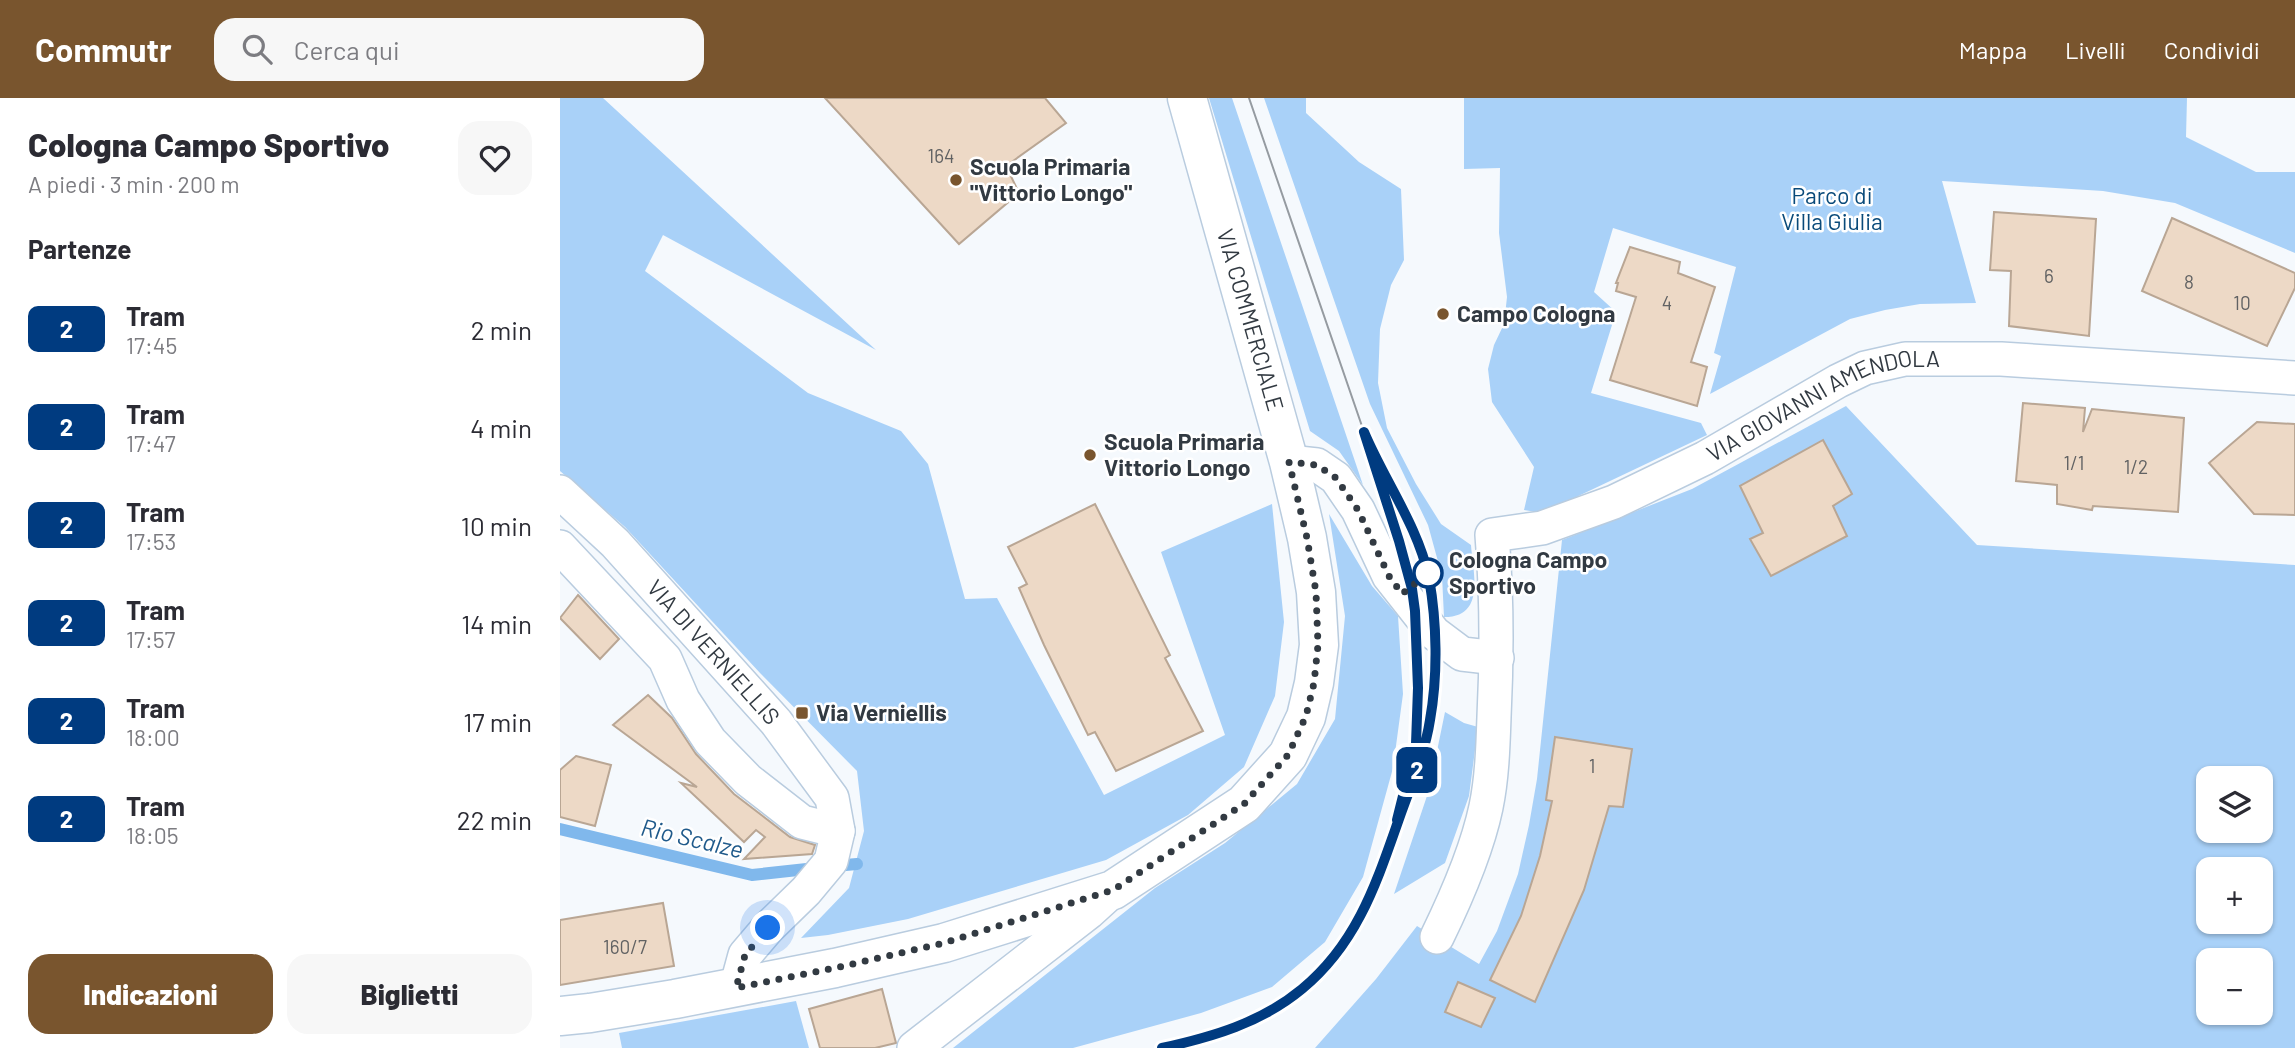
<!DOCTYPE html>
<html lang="it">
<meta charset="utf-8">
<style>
:root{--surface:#fff;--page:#f7f7f7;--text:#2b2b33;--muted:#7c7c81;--accent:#79552e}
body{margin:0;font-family:Barlow,sans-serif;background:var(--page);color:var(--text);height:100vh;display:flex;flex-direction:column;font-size:26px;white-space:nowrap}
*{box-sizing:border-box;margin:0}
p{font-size:23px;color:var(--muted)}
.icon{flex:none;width:38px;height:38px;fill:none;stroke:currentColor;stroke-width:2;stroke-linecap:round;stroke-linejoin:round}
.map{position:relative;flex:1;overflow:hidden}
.side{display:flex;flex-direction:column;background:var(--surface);width:560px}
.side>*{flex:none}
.badge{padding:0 14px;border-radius:10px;font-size:24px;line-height:46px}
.fabs{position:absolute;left:1636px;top:668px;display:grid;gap:14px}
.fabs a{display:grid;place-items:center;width:77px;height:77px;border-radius:14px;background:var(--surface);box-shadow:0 2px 5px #0004;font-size:35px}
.you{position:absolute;width:35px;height:35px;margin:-18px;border:5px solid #fff;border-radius:50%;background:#1a73e8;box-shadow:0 0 0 10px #1a73e833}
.map>.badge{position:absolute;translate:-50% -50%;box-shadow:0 0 0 4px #fff}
h2{padding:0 28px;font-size:26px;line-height:63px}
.round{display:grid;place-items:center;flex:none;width:74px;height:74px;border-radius:21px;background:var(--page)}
.head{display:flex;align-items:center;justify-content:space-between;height:119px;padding:0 28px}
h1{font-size:33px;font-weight:800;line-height:52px}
.action{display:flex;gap:14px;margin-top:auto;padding:14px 28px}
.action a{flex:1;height:80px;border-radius:21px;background:var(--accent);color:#fff;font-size:28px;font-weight:800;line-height:80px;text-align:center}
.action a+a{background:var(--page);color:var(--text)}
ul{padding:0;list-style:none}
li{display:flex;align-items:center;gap:21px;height:98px;padding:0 28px}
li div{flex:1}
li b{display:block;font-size:26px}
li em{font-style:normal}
li .badge{min-width:77px;font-weight:700;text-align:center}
header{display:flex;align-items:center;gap:42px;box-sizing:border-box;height:98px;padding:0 35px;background:var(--accent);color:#fff}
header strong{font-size:33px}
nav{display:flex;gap:38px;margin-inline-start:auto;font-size:24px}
.search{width:490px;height:63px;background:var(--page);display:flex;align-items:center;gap:18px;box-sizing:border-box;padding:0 24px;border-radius:21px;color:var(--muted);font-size:26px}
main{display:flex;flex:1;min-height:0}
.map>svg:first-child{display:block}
</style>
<header>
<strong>Commutr</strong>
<div class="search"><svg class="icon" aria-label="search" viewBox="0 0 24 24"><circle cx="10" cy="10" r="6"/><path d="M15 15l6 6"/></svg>Cerca qui</div>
<nav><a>Mappa</a><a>Livelli</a><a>Condividi</a></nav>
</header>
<main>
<section class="side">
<div class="head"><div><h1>Cologna Campo Sportivo</h1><p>A piedi · 3 min · 200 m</p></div><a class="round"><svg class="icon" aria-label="heart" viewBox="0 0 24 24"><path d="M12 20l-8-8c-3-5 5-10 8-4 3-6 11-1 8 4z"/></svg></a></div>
<h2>Partenze</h2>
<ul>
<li><span class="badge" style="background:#003b80;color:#fff">2</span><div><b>Tram</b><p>17:45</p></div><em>2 min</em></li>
<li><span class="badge" style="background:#003b80;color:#fff">2</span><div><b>Tram</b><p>17:47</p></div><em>4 min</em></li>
<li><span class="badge" style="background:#003b80;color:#fff">2</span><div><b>Tram</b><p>17:53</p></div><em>10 min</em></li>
<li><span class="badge" style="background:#003b80;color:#fff">2</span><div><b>Tram</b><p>17:57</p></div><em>14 min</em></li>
<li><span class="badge" style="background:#003b80;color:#fff">2</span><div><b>Tram</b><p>18:00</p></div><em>17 min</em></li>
<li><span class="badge" style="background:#003b80;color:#fff">2</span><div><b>Tram</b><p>18:05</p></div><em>22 min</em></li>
</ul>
<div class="action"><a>Indicazioni</a><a>Biglietti</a></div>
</section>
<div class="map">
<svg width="1735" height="950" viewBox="0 0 1735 950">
<rect width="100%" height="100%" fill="#f5f9fd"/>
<g fill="#a9d1f8" fill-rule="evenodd">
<polygon points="0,0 43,0 316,252 103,137 85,173 248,295 341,333 368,366 405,501 437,500 544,697 665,637 601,454 712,406 724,524 715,598 684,669 628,717 546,762 348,821 268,837 241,840 289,790 304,733 297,673 200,575 65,429 0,373"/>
<polygon points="649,0 672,0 803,387 779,353 750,333"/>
<path d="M704,0H746V15L799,64L841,91L844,162L831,187L820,231L818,285L827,330L856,386L881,426L911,447C913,475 926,519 884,519L882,478L868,427L810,306Z"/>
<polygon points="904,0 1627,0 1626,39 1696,74 1735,74 1735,155 1615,105 1543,93 1382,83 1416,205 1360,206 1325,212 1290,221 1150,296 1161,258 1154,255 1176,169 1053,130 1034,194 1056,214 1031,295 1141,325 1147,337 991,411 976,414 964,412 974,369 932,304 928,271 934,247 944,226 947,199 939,135 940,70 904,71"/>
<path d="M1286,308L1417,447L1735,467V950H755L816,881L857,828L919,866L937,833L958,776L969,727L977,681L1002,442L1132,391ZM1648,681H1701V733H1648ZM1648,772H1701V824H1648ZM1648,863H1701V915H1648Z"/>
<polygon points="769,416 812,488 838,518 843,596 833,670 803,779 765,844 712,889 641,915 513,950 393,950 595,790 665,745 737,686 775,621 785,518"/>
<polygon points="885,614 904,625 918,629 909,698 885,765 834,796 869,692"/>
<polygon points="236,903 249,950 62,950 59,935"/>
</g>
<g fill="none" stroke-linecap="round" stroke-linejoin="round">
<g stroke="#80b8ec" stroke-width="12">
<polyline points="0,731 192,777 256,770"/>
<polyline points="274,768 297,766"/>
</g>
</g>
<g fill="#edd9c6" stroke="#b9a694" stroke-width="2">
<polygon points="265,0 485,0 506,25 446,68 459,95 399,146"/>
<polygon points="1434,114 1536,121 1529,238 1449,228 1451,173 1430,172"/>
<polygon points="1612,120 1735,175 1735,190 1707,248 1582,193"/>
<polygon points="1070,149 1120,164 1118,175 1155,189 1131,264 1147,269 1137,308 1050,282 1076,199 1056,193 1058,185 1056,185"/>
<polygon points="1463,305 1525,310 1523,334 1532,311 1624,320 1618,414 1533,408 1532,412 1497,406 1497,387 1456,383"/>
<polygon points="1697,324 1735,326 1735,417 1694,416 1649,365"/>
<polygon points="1263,342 1292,396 1273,408 1287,438 1211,478 1190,441 1203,435 1180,388"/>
<polygon points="535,406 610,557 605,560 643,633 556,673 535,634 528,637 484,547 459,490 467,486 448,449"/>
<polygon points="18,497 59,541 40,561 0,520"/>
<polygon points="88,597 112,620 136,656 174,696 230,739 255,747 252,756 184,761 205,739 196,732 184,744 121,685 137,689 53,627"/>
<polygon points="995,639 1072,651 1063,709 1049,708 1024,792 975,904 930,882 961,818 980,758 992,703 986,702"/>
<polygon points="16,658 51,667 35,728 0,719 0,672"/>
<polygon points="103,805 114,868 0,887 0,822"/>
<polygon points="898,884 935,900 921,929 885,914"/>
<polygon points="322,891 336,945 315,950 260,950 249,911"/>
</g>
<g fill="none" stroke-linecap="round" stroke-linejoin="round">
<g stroke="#b9ccdf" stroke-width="36">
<g id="street">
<polyline points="729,364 757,367 776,380 798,412 829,478 874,535 902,556 937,560"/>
<path id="s1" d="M0,394L55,445L216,624L272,700L278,733L271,763L246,793L208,830L185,857L176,890"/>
<polyline points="0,449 105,561 123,602 150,643 188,682 242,724 278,733"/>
<path id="s2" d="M877,839C896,800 917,752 926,709C932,680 933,649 934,619C937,558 937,498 932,437L982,430L1054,404L1145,360L1278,283L1305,270L1345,261H1441L1735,280"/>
<polyline points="354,950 529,814 551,794"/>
</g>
</g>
<g stroke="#b9ccdf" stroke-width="41">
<polyline id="secondary" points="0,918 30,915 115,901 275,870 384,845 553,792 684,706 728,657 746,619 754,585 759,547 756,494 747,440 729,364 627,0"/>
</g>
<use href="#street" stroke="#fff" stroke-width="33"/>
<use href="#secondary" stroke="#fff" stroke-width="38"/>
<g stroke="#959ba1" stroke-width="2">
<polyline points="689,0 804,334 852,491 858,590 856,646 853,662 831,745"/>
<path d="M826,381C839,405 852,429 862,455C882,510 879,602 862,658"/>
<path d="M602,950C702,928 762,897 810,802C820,782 826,758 834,737"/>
</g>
</g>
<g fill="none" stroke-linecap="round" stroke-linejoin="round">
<g stroke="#fff" stroke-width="16">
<path id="line" d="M602,950C652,939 701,925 742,891C798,845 817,783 840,718C851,687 865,655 870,622C878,577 877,525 869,480C858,428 824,382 804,334L839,443L852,491L855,513L858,590L856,646L837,722"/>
</g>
<use href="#line" stroke="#003b80" stroke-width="10"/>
<polyline stroke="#323a42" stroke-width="7" stroke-dasharray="0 12.6" points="208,830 185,857 176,890 275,870 384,845 553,792 684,706 728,657 746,618 754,585 758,547 756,494 747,440 729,364 757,367 776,380 798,412 829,478 842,496 868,475"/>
</g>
<g fill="#79552e" stroke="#fff" stroke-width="2.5">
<circle cx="396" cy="82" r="7"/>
<circle cx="883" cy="216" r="7"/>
<circle cx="530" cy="357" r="7"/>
<rect x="235" y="608" width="14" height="14" rx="3.5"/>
</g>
<circle fill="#fff" stroke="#003b80" stroke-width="3.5" cx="868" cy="475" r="14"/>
<g text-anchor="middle" stroke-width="5" stroke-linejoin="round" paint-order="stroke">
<g font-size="19" fill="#616263">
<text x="381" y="65">164</text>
<text x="1489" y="185">6</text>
<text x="1629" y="191">8</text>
<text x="1107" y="212">4</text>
<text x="1682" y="212">10</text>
<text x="1514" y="372">1/1</text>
<text x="1576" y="376">1/2</text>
<text x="1032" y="675">1</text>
<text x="65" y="856">160/7</text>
</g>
<g font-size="23" font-weight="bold" fill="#323a42" stroke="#fff" text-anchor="start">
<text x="410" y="77">Scuola Primaria<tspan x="410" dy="26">"Vittorio Longo"</tspan></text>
<text x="897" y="224">Campo Cologna</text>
<text x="544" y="352">Scuola Primaria<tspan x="544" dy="26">Vittorio Longo</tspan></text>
<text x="256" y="623">Via Verniellis</text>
</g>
<g font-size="23" fill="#094a7a" stroke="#fff">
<text x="1272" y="106">Parco di<tspan x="1272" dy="26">Villa Giulia</tspan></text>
</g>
<g font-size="23" fill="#323a42" stroke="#fff">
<text transform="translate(690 222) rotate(74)" y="8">VIA COMMERCIALE</text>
<text dy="8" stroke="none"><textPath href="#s2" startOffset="772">VIA GIOVANNI AMENDOLA</textPath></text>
<text dy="8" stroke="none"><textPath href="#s1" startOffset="222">VIA DI VERNIELLIS</textPath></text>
</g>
<g font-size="23" font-weight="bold" fill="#323a42" stroke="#fff" text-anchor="start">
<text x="889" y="470">Cologna Campo<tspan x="889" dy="26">Sportivo</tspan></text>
</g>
<g font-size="24" font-style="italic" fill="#1f5a8b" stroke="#fff">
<text transform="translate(132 741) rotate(13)" y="8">Rio Scalze</text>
</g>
</g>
</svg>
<div class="fabs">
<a><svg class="icon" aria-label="layers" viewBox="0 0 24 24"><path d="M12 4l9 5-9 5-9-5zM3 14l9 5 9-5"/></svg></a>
<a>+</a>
<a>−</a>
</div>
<div class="you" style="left:208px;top:830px"></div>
<b class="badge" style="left:857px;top:672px;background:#003b80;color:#fff">2</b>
</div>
</main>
